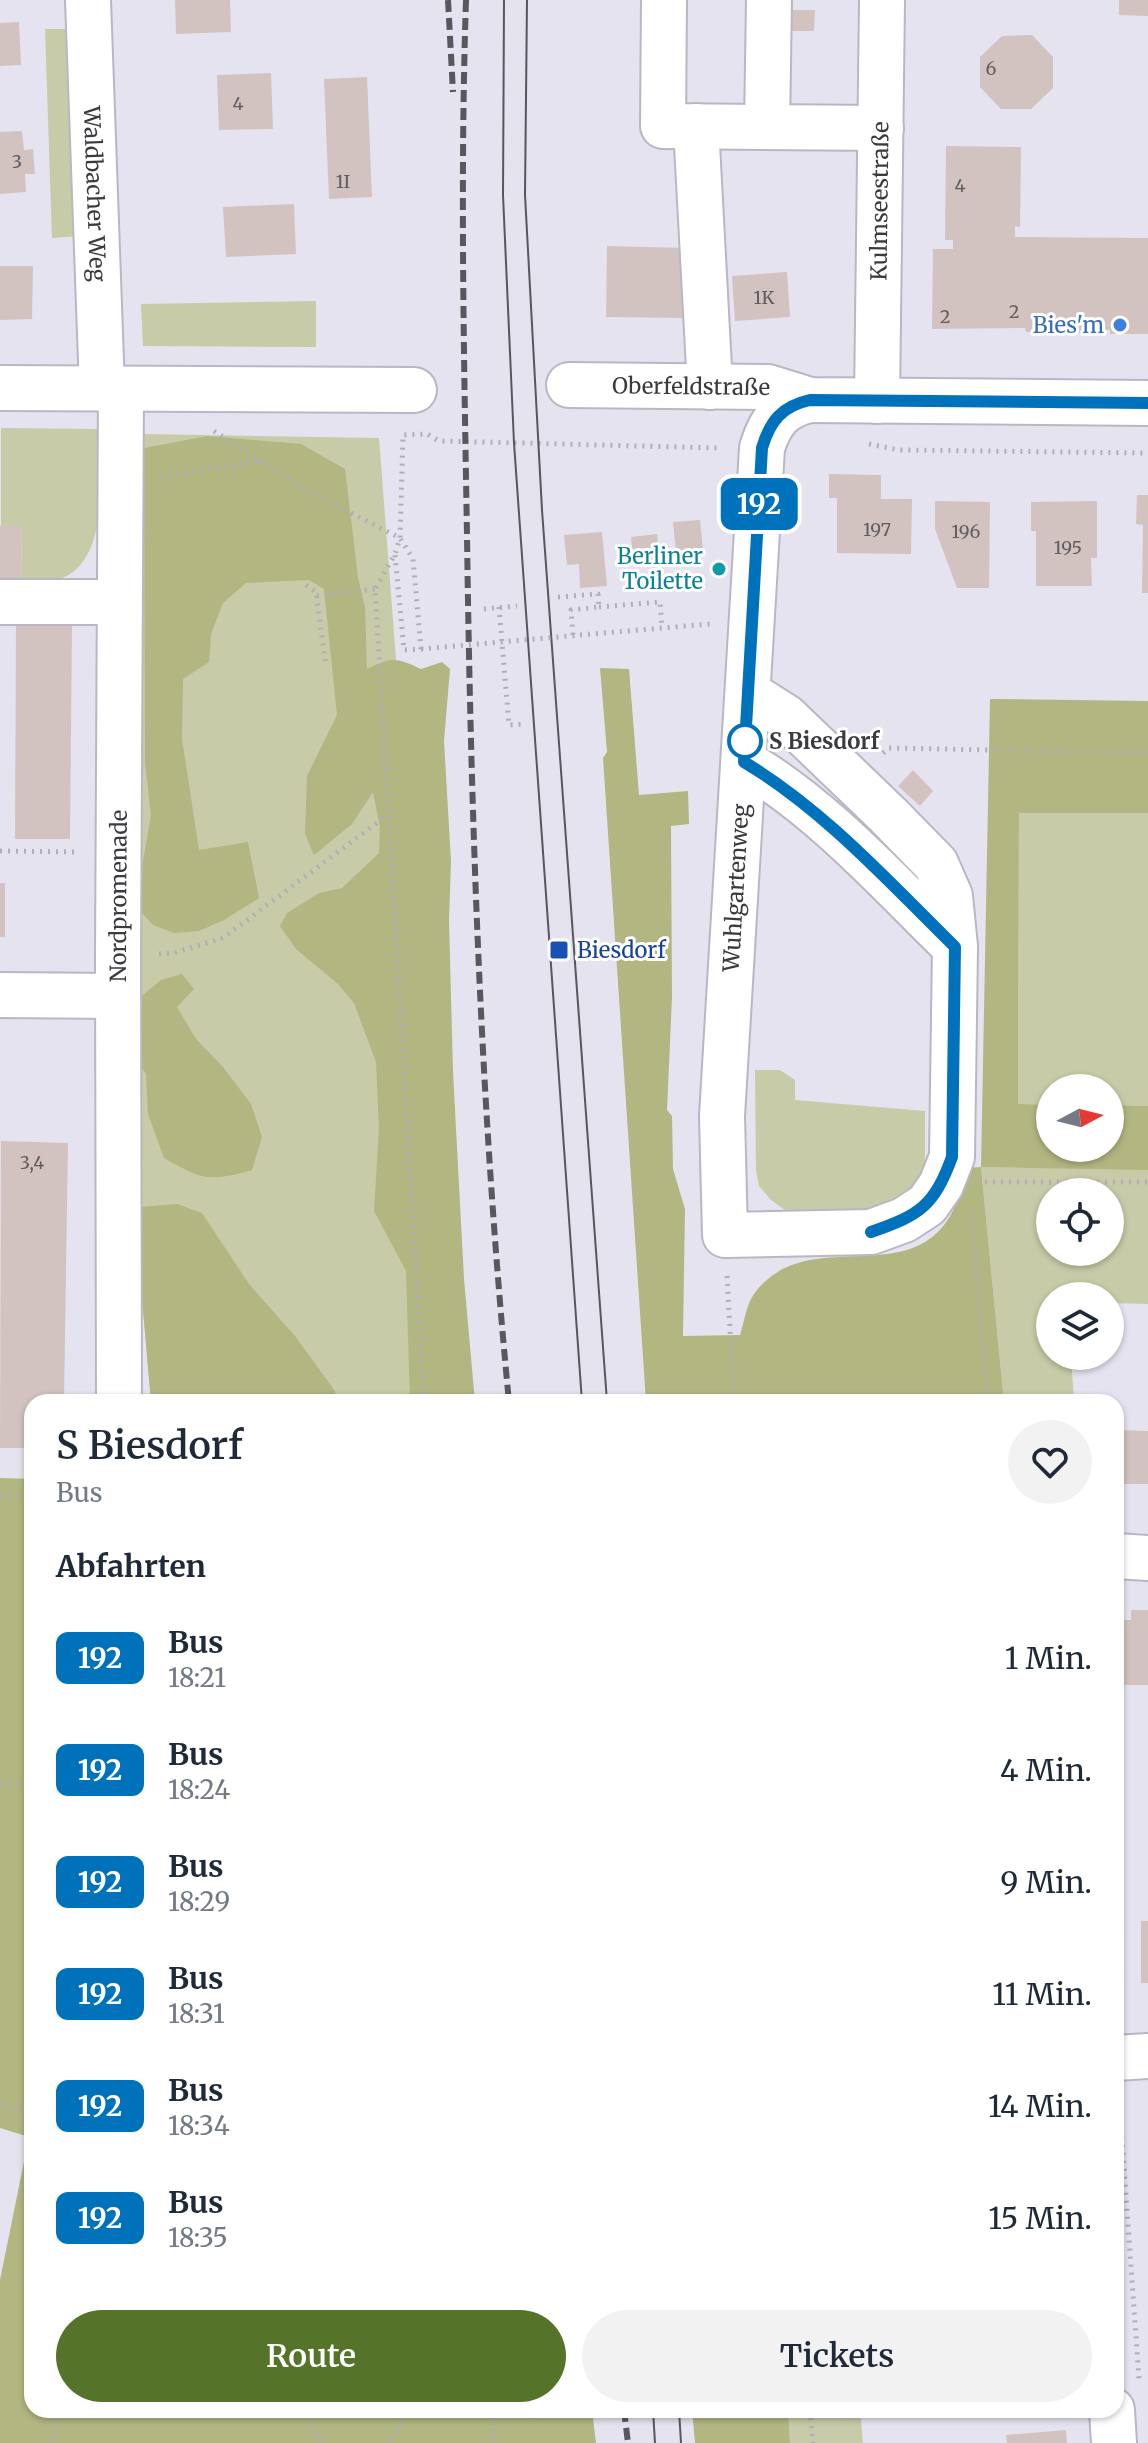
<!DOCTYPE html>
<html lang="de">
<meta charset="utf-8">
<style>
:root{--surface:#fff;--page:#f2f2f3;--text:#1f2937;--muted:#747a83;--accent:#557329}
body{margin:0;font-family:Merriweather,serif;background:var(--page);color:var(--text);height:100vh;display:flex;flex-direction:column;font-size:30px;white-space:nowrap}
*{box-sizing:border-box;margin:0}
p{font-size:26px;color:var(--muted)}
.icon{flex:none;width:44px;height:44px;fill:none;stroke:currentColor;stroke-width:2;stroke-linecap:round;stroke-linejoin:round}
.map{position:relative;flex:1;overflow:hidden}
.side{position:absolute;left:24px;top:1394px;width:1100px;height:1024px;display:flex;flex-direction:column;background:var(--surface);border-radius:24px;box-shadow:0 2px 6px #0004}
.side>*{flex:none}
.badge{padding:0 16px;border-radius:12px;font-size:28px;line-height:52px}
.needle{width:52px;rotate:83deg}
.buttons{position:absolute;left:1036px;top:1074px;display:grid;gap:16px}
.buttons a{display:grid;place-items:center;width:88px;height:88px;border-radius:50%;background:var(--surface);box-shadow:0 2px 6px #0004;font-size:40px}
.map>.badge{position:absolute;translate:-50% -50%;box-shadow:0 0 0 4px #fff}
h2{padding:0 32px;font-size:30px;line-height:72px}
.round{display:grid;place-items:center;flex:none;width:84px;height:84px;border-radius:42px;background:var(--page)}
.head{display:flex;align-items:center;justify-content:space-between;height:136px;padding:0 32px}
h1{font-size:38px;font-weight:600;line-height:60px}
.primary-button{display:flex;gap:16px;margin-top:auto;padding:16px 32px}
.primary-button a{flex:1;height:92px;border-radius:48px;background:var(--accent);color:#fff;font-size:32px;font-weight:600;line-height:92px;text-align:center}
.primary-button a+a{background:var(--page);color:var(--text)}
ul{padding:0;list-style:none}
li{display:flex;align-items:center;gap:24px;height:112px;padding:0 32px}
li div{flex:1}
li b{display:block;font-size:30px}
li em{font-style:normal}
li .badge{min-width:88px;font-weight:700;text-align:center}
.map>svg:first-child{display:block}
</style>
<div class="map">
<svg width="1148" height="2443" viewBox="0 0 1148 2443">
<rect width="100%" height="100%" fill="#e5e3ef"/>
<g fill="#c7cba7" fill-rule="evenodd">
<polygon points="45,29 72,29 80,236 52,238"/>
<polygon points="316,301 316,347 143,346 141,304"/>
<path d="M1,428L99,429C100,474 112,570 52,581C42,582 31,581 21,581L22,526H1Z"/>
<polygon points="143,434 379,438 453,1402 151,1402 135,1217"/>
<polygon points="1019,813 1148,813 1148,1106 1110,1105 1110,1088 1050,1088 1050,1105 1018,1105"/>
<polygon points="755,1070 780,1070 795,1080 795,1100 925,1111 925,1160 921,1176 908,1195 885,1210 789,1213 771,1200 759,1186 756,1170"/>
<path d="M981,1167L1148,1169V1304L1110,1303V1296H1050V1356H1071L1074,1402H1004ZM1050,1192H1110V1252H1050Z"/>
<polygon points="788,2410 860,2410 863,2443 790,2443"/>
</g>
<g fill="#b2b680">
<path d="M208,436L301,444L345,469L358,578L365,607L367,669C392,657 395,657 421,669L442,662L450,669L444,741L451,861L449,920L453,1072L464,1279L475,1402H410L406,1271L374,1211L379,1128L376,1062L354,1003L338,984L296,949L280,926L287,913L319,893L342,888L379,853L380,827L373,792L352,824L314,855L305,834L307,776L337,715L324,589L309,580L246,583L223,603L211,634L209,662L183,679L182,739L199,850L248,842L259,898L224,920L199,931L174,933L153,925L141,912L138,890L151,815L145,762L144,448Z"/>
<path d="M600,668L629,669L639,795L688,791L689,824L671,826L672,997L667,1110L672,1116L673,1169L685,1209L683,1336L740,1335C744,1323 746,1305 754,1294C814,1212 941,1315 966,1168L981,1167L990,699L1148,701V813H1019L1018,1104L1050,1105V1148H1110V1105L1148,1106V1170L981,1167L1004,1402H646L603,758L607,752Z"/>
<path d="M182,974L194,989L177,1007L196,1039L223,1067L251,1104L262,1137L252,1170C208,1182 203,1180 164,1158L148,1114L146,1074L137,1062L138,999L161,980Z"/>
<polygon points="177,1204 202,1213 249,1284 295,1336 335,1391 337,1402 151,1402 135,1217 140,1207"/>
<polygon points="0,1478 32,1479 32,2410 592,2410 596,2443 0,2443 0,2280 29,2137 0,2128"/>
<polygon points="692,2410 788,2410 790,2443 695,2443"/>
</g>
<g fill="#d2c3c0">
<polygon points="175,0 230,0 231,32 176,34"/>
<polygon points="1119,0 1148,0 1148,16 1119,15"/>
<polygon points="790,10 815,10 814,31 790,31"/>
<polygon points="19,22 21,65 0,66 0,23"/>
<polygon points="1032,35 1053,57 1053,88 1031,109 1001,109 980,87 980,57 1002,36"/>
<polygon points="271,73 273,129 219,130 217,75"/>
<polygon points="367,77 372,197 329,199 324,79"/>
<polygon points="22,131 24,150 33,149 35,174 25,174 26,192 0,194 0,132"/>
<polygon points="946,146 1021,147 1020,227 1015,226 1015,237 1148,238 1148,334 1110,334 1110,330 1096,330 1096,333 1026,332 1025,328 932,329 933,249 953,249 953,240 945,240"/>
<polygon points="294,204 296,254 226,257 223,207"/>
<polygon points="607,246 688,248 687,318 606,317"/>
<polygon points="0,266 33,266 32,319 0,320"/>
<polygon points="787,272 790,317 735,321 732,276"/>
<polygon points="829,474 881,475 881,499 912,499 911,554 837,553 837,498 829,498"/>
<polygon points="1137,495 1148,495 1148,593 1142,593 1143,525 1136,524"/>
<polygon points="935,501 990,502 989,588 957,588 935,529"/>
<polygon points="1097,501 1097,558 1091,558 1092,586 1036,586 1036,531 1031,531 1031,502"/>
<polygon points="700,520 703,550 676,552 673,522"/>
<polygon points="0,526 22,526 21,581 0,581"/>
<polygon points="602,532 607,586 580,588 579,564 567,565 564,535"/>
<polygon points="657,534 660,564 634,566 631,537"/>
<polygon points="715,560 724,561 723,577 713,576"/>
<polygon points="72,625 70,839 15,839 16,626"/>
<polygon points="913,770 933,791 920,806 898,786"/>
<rect x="0" y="883" width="5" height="54"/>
<polygon points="1,1141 68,1143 64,1402 32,1402 32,1448 0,1448"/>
<polygon points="1117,1430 1148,1431 1148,1484 1116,1484"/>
<polygon points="1131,1610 1148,1610 1148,1685 1116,1685 1116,1620 1131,1620"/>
<rect x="1141" y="1921" width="7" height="62"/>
<polygon points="1023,2410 1067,2410 1067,2412 1023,2416"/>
<polygon points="1066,2430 1067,2443 1007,2443 1006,2435"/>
</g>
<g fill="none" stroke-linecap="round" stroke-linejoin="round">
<g stroke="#b9b7c4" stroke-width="48">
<g id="minor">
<path id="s1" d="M88,0L102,389"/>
<polyline points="664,0 663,126 881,128"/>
<polyline points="696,126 710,387"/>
<polyline points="767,127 769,0"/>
<path id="s2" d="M569,385L768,387L810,400L1148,403"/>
<polyline points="0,388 414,390"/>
<path id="s3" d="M877,401L882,0"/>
<polyline points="0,602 119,602"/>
<path id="s4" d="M748,693L786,717L888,815L936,864L950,896L955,947L952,1157L941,1185L927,1205L904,1220L871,1232L725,1235L722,1116L762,448C770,421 782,406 810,400"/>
<path d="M744,762C824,809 889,883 955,947"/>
<polyline points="0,995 118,996"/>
<path id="s5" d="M119,1402L118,957L121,389"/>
<polyline points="1116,1556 1148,1558"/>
<polyline points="1116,2058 1148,2056"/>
<polyline points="1112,2410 1114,2443"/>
</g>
</g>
<g stroke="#b0aeb8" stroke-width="5" stroke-dasharray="2 6" stroke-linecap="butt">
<polyline points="214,431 304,489 400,538 413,559 421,649 404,650 395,555"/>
<polyline points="869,444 899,450 1148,453"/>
<polyline points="161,477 258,461"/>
<polyline points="306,585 316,592 326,666"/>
<polyline points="317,596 375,589"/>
<polyline points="558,597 598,594 599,607 571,610 573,636"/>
<polyline points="499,607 509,725 526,724"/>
<polyline points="599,607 660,602 662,628"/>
<polyline points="484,609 517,606"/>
<polyline points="580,635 710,624"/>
<polyline points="883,753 889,748 1148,753"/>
<polyline points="0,851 79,852"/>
<polyline points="159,954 173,953 223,938 386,816"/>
<polyline points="985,1182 1148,1182"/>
<polyline points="972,1215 987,1402"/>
<polyline points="727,1276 734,1402"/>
<polyline points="424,1402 375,589 395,554 400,538 403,435 427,434 439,441 721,448"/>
<polyline points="0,1496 32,1496"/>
<polyline points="0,1784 32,1784"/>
<polyline points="1119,2097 1139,2379"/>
<polyline points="0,2104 32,2114"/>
<polyline points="308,2410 321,2443"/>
<polyline points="493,2410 494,2443"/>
<polyline points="810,2410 813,2443"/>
<polyline points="51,2443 59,2410"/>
<polyline points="389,2443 403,2420 404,2410"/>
</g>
<use href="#minor" stroke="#fff" stroke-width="44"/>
<g stroke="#58575d" stroke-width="2">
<polyline points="504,0 503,195 514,443 582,1402"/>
<polyline points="527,0 525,195 542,510 607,1402"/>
<polyline points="653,2410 655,2443"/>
<polyline points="679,2410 681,2443"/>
</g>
<g stroke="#58575d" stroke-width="6" stroke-dasharray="12 6" stroke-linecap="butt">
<polyline points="448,0 453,92"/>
<path d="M466,0C460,179 464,357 467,536C471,825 481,1114 509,1402"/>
<polyline points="624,2410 628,2443"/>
</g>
<polyline stroke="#b0aeb8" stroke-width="5" stroke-dasharray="2 6" stroke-linecap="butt" points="421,649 580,635"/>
</g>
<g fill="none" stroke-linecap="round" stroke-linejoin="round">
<g stroke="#fff" stroke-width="18">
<path id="line" d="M871,1232C920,1215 934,1206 952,1157L955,947C889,882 823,809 744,762L762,448C770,421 782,406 810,400L1148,403"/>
</g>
<use href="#line" stroke="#0072bc" stroke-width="12"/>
</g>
<circle fill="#3f7fe0" stroke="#fff" stroke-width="3" cx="1120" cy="325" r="8"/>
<circle fill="#0f9aa8" stroke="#fff" stroke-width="3" cx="719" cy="569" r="8"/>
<circle fill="#fff" stroke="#0072bc" stroke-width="4" cx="745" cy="741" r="16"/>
<rect fill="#1a4fb4" stroke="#fff" stroke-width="3" x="549" y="940" width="20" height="20" rx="4"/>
<g text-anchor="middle" stroke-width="6" stroke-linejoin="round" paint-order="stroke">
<g font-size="18" fill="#615c5f">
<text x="991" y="75">6</text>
<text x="238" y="110">4</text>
<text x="17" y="168">3</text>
<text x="343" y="188">1I</text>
<text x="960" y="192">4</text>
<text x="764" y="304">1K</text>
<text x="1014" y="318">2</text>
<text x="945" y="323">2</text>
<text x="877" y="536">197</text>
<text x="966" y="538">196</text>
<text x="1068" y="554">195</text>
<text x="32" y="1169">3,4</text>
</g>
<g font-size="22" fill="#3b3a3f" stroke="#fff">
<text dy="8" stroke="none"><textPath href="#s1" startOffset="194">Waldbacher Weg</textPath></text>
<text dy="8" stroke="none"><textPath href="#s3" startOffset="200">Kulmseestraße</textPath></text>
<text dy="8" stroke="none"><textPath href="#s2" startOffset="122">Oberfeldstraße</textPath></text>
<text dy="8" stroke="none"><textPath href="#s4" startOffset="1162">Wuhlgartenweg</textPath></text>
<text dy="8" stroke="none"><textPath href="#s5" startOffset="506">Nordpromenade</textPath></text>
</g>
<g font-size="22" fill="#366cbe" stroke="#fff" text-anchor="end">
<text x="1104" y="333">Bies'm</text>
</g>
<g font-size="22" fill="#0d838f" stroke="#fff" text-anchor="end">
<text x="703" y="564">Berliner<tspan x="703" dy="25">Toilette</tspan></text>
</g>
<g font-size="22" font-weight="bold" fill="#3b3a3f" stroke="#fff" text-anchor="start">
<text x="769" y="749">S Biesdorf</text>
</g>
<g font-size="22" fill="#164399" stroke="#fff" text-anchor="start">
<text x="577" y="958">Biesdorf</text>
</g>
</g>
</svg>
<div class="buttons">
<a><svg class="needle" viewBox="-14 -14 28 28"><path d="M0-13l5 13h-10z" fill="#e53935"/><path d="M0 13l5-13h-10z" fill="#747a83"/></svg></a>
<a><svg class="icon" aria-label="locate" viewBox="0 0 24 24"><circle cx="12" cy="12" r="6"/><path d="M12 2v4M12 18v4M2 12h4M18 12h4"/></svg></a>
<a><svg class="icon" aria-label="layers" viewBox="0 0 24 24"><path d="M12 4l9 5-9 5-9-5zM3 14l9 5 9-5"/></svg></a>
</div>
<b class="badge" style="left:759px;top:504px;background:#0072bc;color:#fff">192</b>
<section class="side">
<div class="head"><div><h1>S Biesdorf</h1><p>Bus</p></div><a class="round"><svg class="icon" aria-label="heart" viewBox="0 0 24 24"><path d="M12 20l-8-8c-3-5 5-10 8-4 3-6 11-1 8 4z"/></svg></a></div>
<h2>Abfahrten</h2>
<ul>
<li><span class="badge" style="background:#0072bc;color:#fff">192</span><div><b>Bus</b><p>18:21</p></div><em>1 Min.</em></li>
<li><span class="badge" style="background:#0072bc;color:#fff">192</span><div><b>Bus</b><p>18:24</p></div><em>4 Min.</em></li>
<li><span class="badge" style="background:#0072bc;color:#fff">192</span><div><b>Bus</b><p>18:29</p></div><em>9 Min.</em></li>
<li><span class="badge" style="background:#0072bc;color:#fff">192</span><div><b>Bus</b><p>18:31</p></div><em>11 Min.</em></li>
<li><span class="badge" style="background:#0072bc;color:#fff">192</span><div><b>Bus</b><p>18:34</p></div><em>14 Min.</em></li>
<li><span class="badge" style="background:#0072bc;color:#fff">192</span><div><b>Bus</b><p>18:35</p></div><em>15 Min.</em></li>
</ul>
<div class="primary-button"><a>Route</a><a>Tickets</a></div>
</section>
</div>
